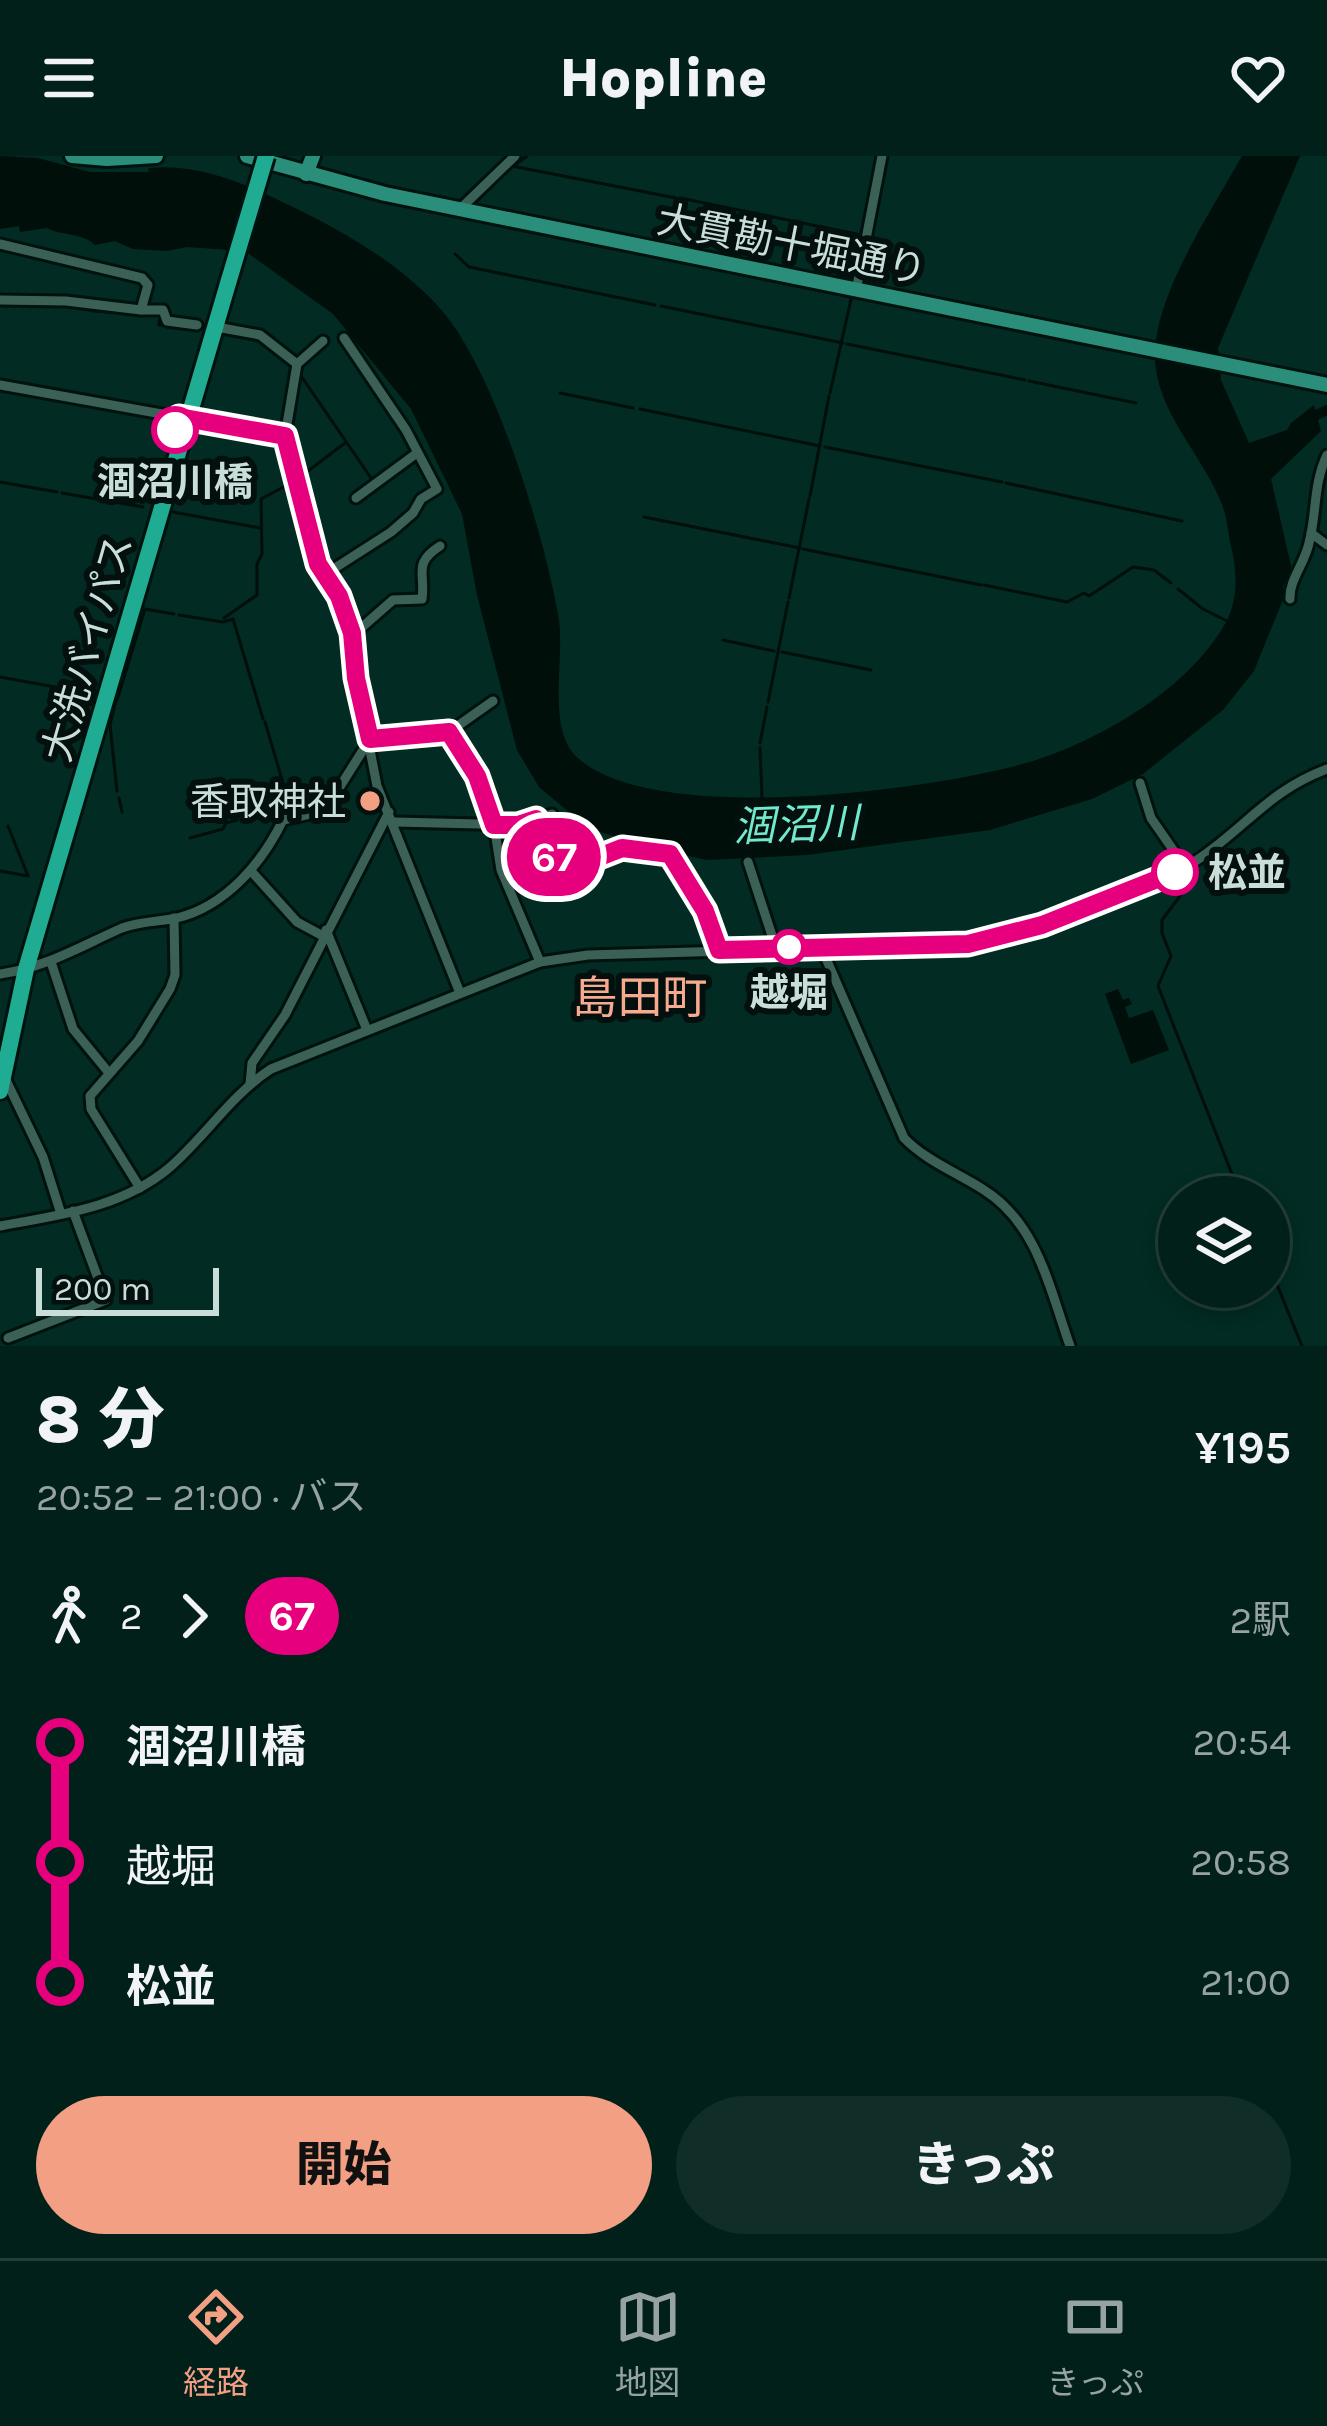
<!DOCTYPE html>
<html lang="ja">
<meta charset="utf-8">
<style>
:root{--surface:#02201a;--page:#102d27;--text:#f1f3f6;--muted:#96a3a2;--line:#233e39;--accent:#f39f84}
body{margin:0;font-family:Karla,"Noto Sans JP",sans-serif;background:var(--page);color:var(--text);height:100vh;display:flex;flex-direction:column;font-size:45px;white-space:nowrap}
*{box-sizing:border-box;margin:0}
p{font-size:39px;color:var(--muted)}
.icon{flex:none;width:66px;height:66px;fill:none;stroke:currentColor;stroke-width:2;stroke-linecap:round;stroke-linejoin:round}
.map{position:relative;height:1190px;overflow:hidden}
.drawer{display:flex;flex-direction:column;background:var(--surface);flex:1}
.drawer>*{flex:none}
.badge{padding:0 24px;border-radius:39px;font-size:42px;line-height:78px}
.fabs{position:absolute;left:1158px;top:1020px;display:grid;gap:24px}
.fabs a{display:grid;place-items:center;width:132px;height:132px;border-radius:50%;background:var(--surface);box-shadow:0 6px 18px #0003,0 0 0 3px var(--line);font-size:60px}
.scale{position:absolute;left:36px;bottom:30px;width:183px;box-sizing:border-box;padding-left:12px;border:6px solid #c9ded8;border-top:0;font-size:33px;line-height:42px;white-space:nowrap;color:#c9ded8;-webkit-text-stroke:9px #03100d;paint-order:stroke}
.map>.badge{position:absolute;translate:-50% -50%;box-shadow:0 0 0 6px #fff}
.legs{display:flex;align-items:center;gap:18px;height:132px;padding:0 36px;font-size:39px}
.legs p{margin-inline-start:auto}
.overview{display:flex;align-items:center;justify-content:space-between;height:204px;padding:0 36px}
h1{font-size:66px;font-weight:800;line-height:90px}
.action{display:flex;gap:24px;margin-top:auto;padding:24px 36px}
.action a{flex:1;height:138px;border-radius:72px;background:var(--accent);color:#111;font-size:48px;font-weight:800;line-height:138px;text-align:center}
.action a+a{background:var(--page);color:var(--text)}
ul{padding:0 36px;list-style:none}
li{display:flex;align-items:center;gap:42px;height:120px;font-size:45px}
li i{display:grid;place-items:center;width:18px;height:100%;margin:0 15px;background:currentColor}
li i::after{content:'';width:30px;height:30px;margin:-15px;border:9px solid;border-radius:50%;background:var(--surface)}
li p{margin-inline-start:auto}
li:first-child i{background:linear-gradient(#0000 50%,currentColor 0)}
li:last-child i{background:linear-gradient(currentColor 50%,#0000 0)}
header{display:flex;justify-content:space-between;align-items:center;height:156px;padding:0 36px;background:var(--surface);font-size:54px;font-weight:800}
.tab-bar{display:flex;justify-content:space-around;align-items:center;height:168px;border-top:3px solid var(--line);background:var(--surface);font-size:33px;color:var(--muted)}
.tab-bar a{display:grid;justify-items:center;gap:6px}
.tab-bar .on{color:var(--accent)}
.map>svg:first-child{display:block}
</style>
<header><svg class="icon" aria-label="menu" viewBox="0 0 24 24"><path d="M4 6h16M4 12h16M4 18h16"/></svg>Hopline<svg class="icon" aria-label="heart" viewBox="0 0 24 24"><path d="M12 20l-8-8c-3-5 5-10 8-4 3-6 11-1 8 4z"/></svg></header>
<div class="map">
<svg width="1327" height="1190" viewBox="0 0 1327 1190">
<rect width="100%" height="100%" fill="#022b23"/>
<g fill="#000f0a">
<path d="M0,0L38,2L90,16H148L149,12C200,7 248,29 293,51C344,76 397,106 436,148C493,207 543,376 558,458C566,497 547,566 573,597C642,675 948,633 1039,603C1107,580 1188,532 1225,468C1239,443 1237,415 1231,390C1228,377 1227,362 1223,351C1203,296 1146,248 1156,184C1164,125 1213,52 1242,0H1300L1218,192L1221,224L1249,287L1287,274L1291,267L1314,249L1321,275L1271,323L1292,414L1283,430L1284,441L1254,515L1223,554L1143,618L1092,643L990,674L807,699L707,704L651,692L588,672L539,631L517,594L477,439L462,358L411,253L333,158L245,95L187,91L167,95L133,93L115,85L95,89C83,77 59,79 47,72L20,76L19,70L0,73Z"/>
<polygon points="1118,833 1123,844 1129,842 1132,848 1125,851 1129,862 1153,854 1169,894 1131,908 1105,838"/>
</g>
<g fill="none" stroke-linecap="round" stroke-linejoin="round">
<g stroke="#000f0a" stroke-width="3">
<polyline points="512,10 676,42"/>
<polyline points="501,19 527,0"/>
<polyline points="680,42 861,79"/>
<polyline points="479,64 664,102"/>
<polyline points="455,98 469,111 655,149"/>
<polyline points="670,103 710,111"/>
<polyline points="26,149 58,149"/>
<polyline points="74,150 89,154"/>
<polyline points="661,150 843,187"/>
<polyline points="94,155 141,158"/>
<polyline points="160,160 159,169 171,170"/>
<polyline points="847,188 1025,224"/>
<polyline points="299,217 371,322"/>
<polyline points="1029,225 1136,247"/>
<polyline points="560,237 633,252"/>
<polyline points="830,237 852,139"/>
<polyline points="640,253 820,290"/>
<polyline points="825,291 1002,326"/>
<polyline points="300,321 345,287"/>
<polyline points="0,326 57,336"/>
<polyline points="1006,327 1182,365"/>
<polyline points="62,337 143,351"/>
<polyline points="810,340 829,240"/>
<polyline points="173,356 260,372"/>
<polyline points="644,361 800,392"/>
<polyline points="803,393 981,429"/>
<polyline points="984,429 1067,446 1084,437 1089,440 1133,411 1154,414 1171,427"/>
<polyline points="1178,433 1203,453 1227,465"/>
<polyline points="789,442 809,343"/>
<polyline points="179,459 223,466 233,463 263,563"/>
<polyline points="224,462 257,439 257,408 262,398 261,343 291,327"/>
<polyline points="723,484 774,495"/>
<polyline points="782,496 871,514"/>
<polyline points="0,521 88,537"/>
<polyline points="116,544 110,569 117,635"/>
<polyline points="117,544 145,453 174,458"/>
<polyline points="768,546 788,446"/>
<polyline points="760,587 767,551"/>
<polyline points="760,592 762,642"/>
<polyline points="119,642 122,656"/>
<polyline points="1143,650 1150,669"/>
<polyline points="241,662 288,644 265,566"/>
<polyline points="190,682 223,673 226,667 237,664"/>
<polyline points="1169,696 1183,723 1180,740 1162,764 1162,777 1171,800 1158,830 1241,1041"/>
<polyline points="0,715 28,720 8,670"/>
<polyline points="1269,1109 1302,1190"/>
</g>
<polyline stroke="#000f0a" stroke-width="10" points="1304,265 1327,254"/>
<g stroke="#00120d" stroke-width="15">
<g id="minor">
<polyline points="460,53 515,0"/>
<polyline points="0,88 142,122 148,129 141,154 163,154 167,165 197,169"/>
<polyline points="856,135 882,0"/>
<polyline points="0,144 66,145 141,154"/>
<polyline points="222,172 260,179 297,208 323,185"/>
<polyline points="297,208 285,280 307,372 318,408 339,440 352,477 356,522 377,630 460,837"/>
<polyline points="0,229 285,280"/>
<polyline points="356,342 417,297"/>
<polyline points="1311,377 1327,389"/>
<polyline points="324,419 391,376 413,357 421,343 437,333 406,274 344,182"/>
<path d="M1290,443C1289,424 1305,407 1309,387C1317,357 1313,328 1327,299"/>
<path d="M353,479L393,444L422,443C426,418 412,408 440,390"/>
<polyline points="449,576 477,620 494,669 501,714 540,806"/>
<polyline points="1140,627 1151,662 1185,711"/>
<polyline points="536,663 564,717 622,692 669,698 705,756 719,794"/>
<polyline points="395,666 518,669 552,658"/>
<polyline points="748,706 776,792"/>
<polyline points="251,715 297,766 323,780"/>
<polyline points="326,774 367,874"/>
<path d="M821,791L904,982C926,1005 958,1017 984,1034C1038,1068 1050,1134 1070,1190"/>
<polyline points="51,806 73,873 109,917"/>
<path d="M0,818C45,812 81,790 122,772C141,765 158,766 177,762C226,750 262,707 283,664L319,656L329,648L370,583L449,576L493,545"/>
<polyline points="4,920 43,1001 61,1058"/>
<polyline points="250,928 252,907 285,859 389,656"/>
<polyline points="140,1032 91,953 90,940 138,885 170,833 175,819 174,762"/>
<path d="M0,1070C59,1059 121,1052 169,1012C205,981 231,939 271,913L540,806L588,799L948,789C1012,784 1148,739 1200,702C1248,669 1269,635 1327,613"/>
<polyline points="8,1182 106,1144 73,1055"/>
</g>
</g>
<g stroke="#00120d" stroke-width="20">
<g id="major">
<polyline points="72,0 107,3 156,0"/>
<polyline points="247,0 385,38 1327,229"/>
<polyline points="306,18 313,0"/>
</g>
</g>
<g stroke="#00120d" stroke-width="22">
<polyline id="highway" points="0,935 26,813 229,124"/>
</g>
<use href="#minor" stroke="#3b6157" stroke-width="9"/>
<use href="#major" stroke="#2a8e7b" stroke-width="14"/>
<use href="#highway" stroke="#1fac93" stroke-width="16"/>
<g stroke="#00120d" stroke-width="22" stroke-linecap="butt">
<polyline id="highway-bridge" points="229,124 266,0"/>
</g>
<use href="#highway-bridge" stroke="#1fac93" stroke-width="16"/>
</g>
<g fill="none" stroke-linecap="round" stroke-linejoin="round">
<g stroke="#fff" stroke-width="27">
<polyline id="line-1" points="175,274 179,261 285,280 318,408 339,440 352,477 356,522 370,583 449,576 477,620 494,669 518,669 536,663 561,716 622,692 670,698 705,755 719,794 968,788 1042,769 1175,716"/>
</g>
<use href="#line-1" stroke="#e6007e" stroke-width="18"/>
</g>
<g fill="#fff" stroke="#e6007e" stroke-width="6">
<circle cx="175" cy="274" r="21"/>
<circle cx="1175" cy="716" r="21"/>
<circle cx="789" cy="791" r="15"/>
</g>
<circle fill="#f39f84" stroke="#03100d" stroke-width="4.5" cx="370" cy="645" r="12"/>
<g text-anchor="middle" stroke-width="12" stroke-linejoin="round" paint-order="stroke">
<g font-size="39" fill="#c9ded8" stroke="#03100d">
<text transform="translate(792 88) rotate(11)" y="14">大貫勘十堀通り</text>
<text transform="translate(87 492) rotate(-74)" y="14">大洗バイパス</text>
</g>
<g font-size="39" font-weight="bold" fill="#c9ded8" stroke="#03100d">
<text x="175" y="339">涸沼川橋</text>
<text x="1208" y="730" text-anchor="start">松並</text>
<text x="789" y="850">越堀</text>
</g>
<g font-size="39" fill="#c9ded8" stroke="#03100d" text-anchor="end">
<text x="346" y="659">香取神社</text>
</g>
<g font-size="42" font-style="italic" fill="#72e8cd" stroke="#03100d">
<text transform="translate(796 668) rotate(-2)" y="15">涸沼川</text>
</g>
<g font-size="45" fill="#f8aa90" stroke="#03100d">
<text x="640" y="857">島田町</text>
</g>
</g>
</svg>
<div class="fabs">
<a><svg class="icon" aria-label="layers" viewBox="0 0 24 24"><path d="M12 4l9 5-9 5-9-5zM3 14l9 5 9-5"/></svg></a>
</div>
<div class="scale">200 m</div>
<b class="badge" style="left:554px;top:701px;background:#e6007e;color:#fff">67</b>
</div>
<section class="drawer">
<div class="overview"><div><h1>8 分</h1><p>20:52 – 21:00 · バス</p></div><b>¥195</b></div>
<div class="legs"><svg class="icon" aria-label="walk" viewBox="0 0 24 24"><circle cx="13" cy="4" r="2"/><path d="M13 8l-2 6 4 7M11 14l-3 7M7 12l3-4h3l4 4"/></svg>2<svg class="icon" aria-label="forward" viewBox="0 0 24 24"><path d="M9 5l7 7-7 7"/></svg><b class="badge" style="background:#e6007e;color:#fff">67</b><p>2駅</p></div>
<ul>
<li><i style="color:#e6007e"></i><b>涸沼川橋</b><p>20:54</p></li>
<li><i style="color:#e6007e"></i><span>越堀</span><p>20:58</p></li>
<li><i style="color:#e6007e"></i><b>松並</b><p>21:00</p></li>
</ul>
<div class="action"><a>開始</a><a>きっぷ</a></div>
</section>
<nav class="tab-bar">
<a class="on"><svg class="icon" aria-label="directions" viewBox="0 0 24 24"><path d="M12 3l9 9-9 9-9-9zM9 14v-3h6M13 9l2 2-2 2"/></svg>経路</a>
<a><svg class="icon" aria-label="map" viewBox="0 0 24 24"><path d="M3 6l6-2 6 2 6-2v14l-6 2-6-2-6 2zM9 4v14M15 6v14"/></svg>地図</a>
<a><svg class="icon" aria-label="tickets" viewBox="0 0 24 24"><path d="M3 7h18v10H3zM15 7v10"/></svg>きっぷ</a>
</nav>
